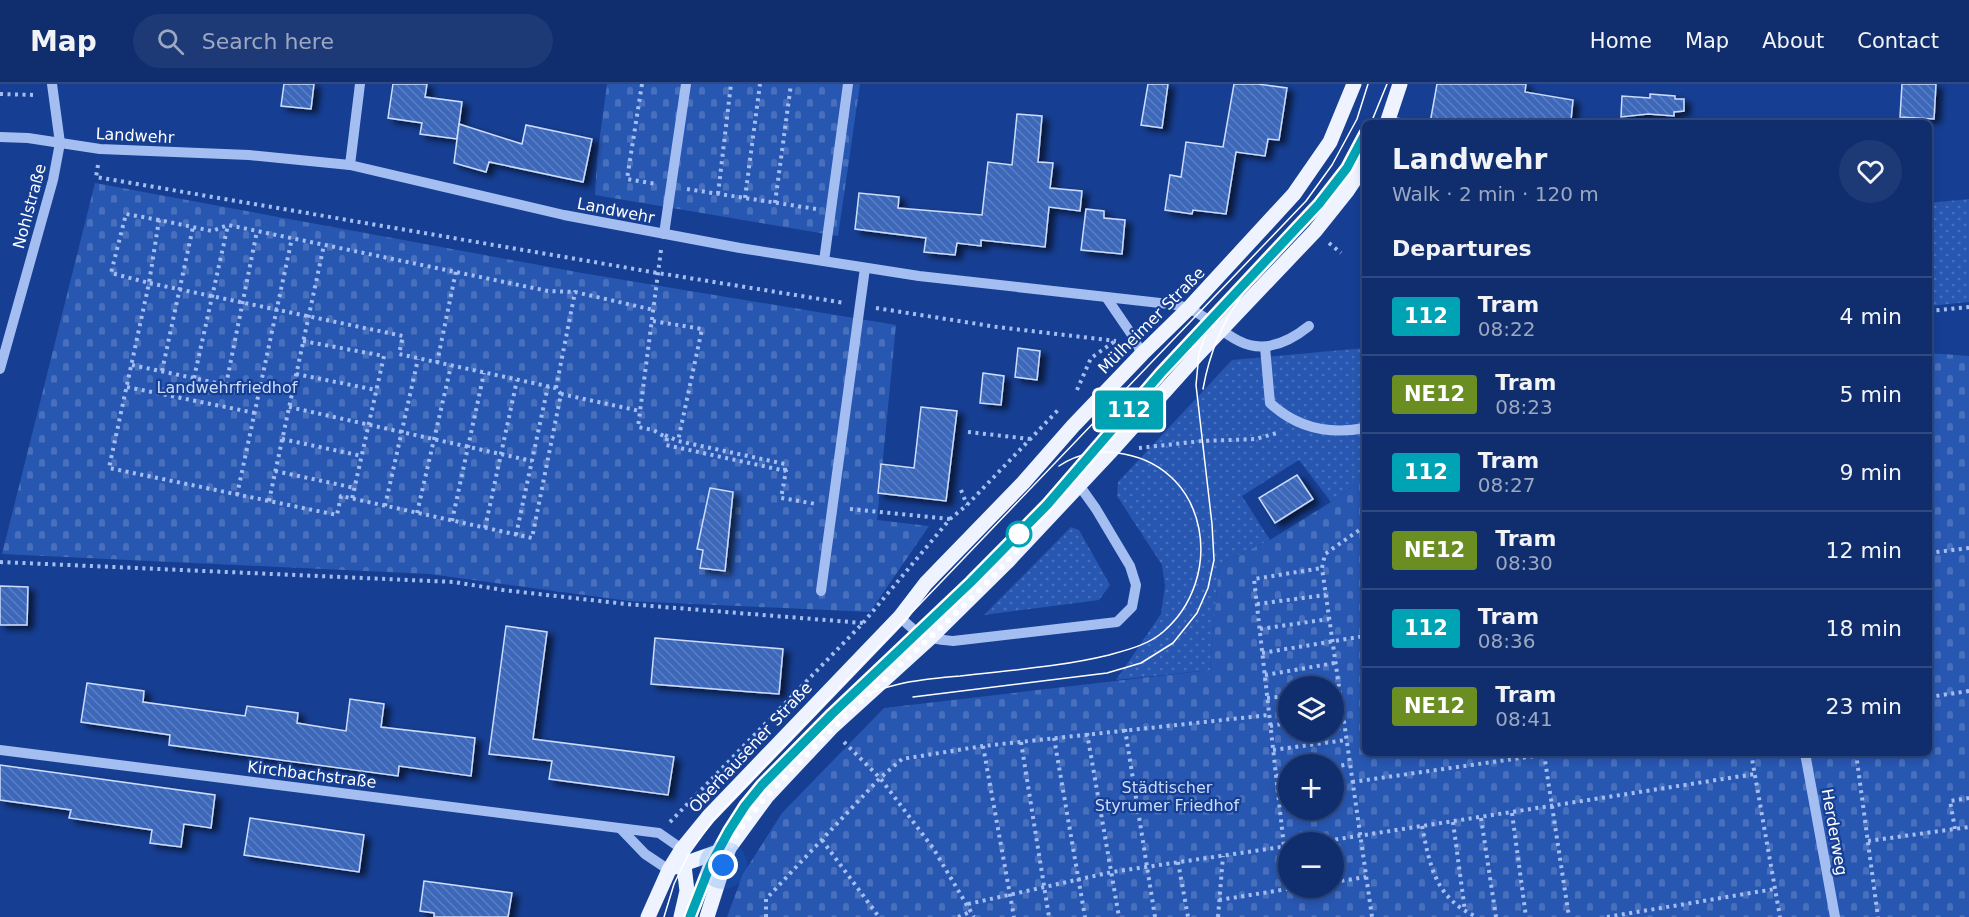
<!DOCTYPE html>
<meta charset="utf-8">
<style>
:root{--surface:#102e6e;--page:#1e3a76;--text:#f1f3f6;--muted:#9ca8c2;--line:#304a81}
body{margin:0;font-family:"DejaVu Sans",sans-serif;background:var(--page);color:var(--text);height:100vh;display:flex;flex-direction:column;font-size:22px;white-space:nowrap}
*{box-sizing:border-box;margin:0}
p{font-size:20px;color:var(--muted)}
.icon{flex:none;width:33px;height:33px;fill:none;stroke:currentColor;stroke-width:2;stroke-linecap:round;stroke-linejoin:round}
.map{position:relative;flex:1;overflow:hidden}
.side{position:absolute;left:1362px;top:36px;width:570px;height:636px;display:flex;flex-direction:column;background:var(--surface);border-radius:9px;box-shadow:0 3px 9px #0003,0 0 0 2px var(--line)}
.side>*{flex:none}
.badge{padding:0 12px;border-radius:4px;font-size:21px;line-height:39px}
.buttons{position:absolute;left:1278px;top:592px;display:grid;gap:12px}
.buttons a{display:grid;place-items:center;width:66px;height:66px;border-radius:50%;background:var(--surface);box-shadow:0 3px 9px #0003,0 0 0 2px var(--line);font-size:30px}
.you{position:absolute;width:30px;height:30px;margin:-15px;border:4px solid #fff;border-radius:50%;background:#1a73e8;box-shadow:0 0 0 9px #1a73e833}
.map>.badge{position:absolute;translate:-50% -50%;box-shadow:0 0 0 3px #fff}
h2{padding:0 30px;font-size:22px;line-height:54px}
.round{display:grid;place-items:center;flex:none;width:63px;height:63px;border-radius:32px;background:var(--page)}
.overview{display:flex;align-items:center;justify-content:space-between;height:102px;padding:0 30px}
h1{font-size:28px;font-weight:700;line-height:45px}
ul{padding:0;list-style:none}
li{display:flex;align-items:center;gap:18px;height:78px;padding:0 30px;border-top:2px solid var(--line)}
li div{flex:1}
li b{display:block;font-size:22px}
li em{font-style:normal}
li .badge{min-width:66px;font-weight:700;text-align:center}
header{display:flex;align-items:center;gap:36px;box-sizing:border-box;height:84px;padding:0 30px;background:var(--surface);border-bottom:2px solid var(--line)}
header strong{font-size:28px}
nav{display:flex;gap:33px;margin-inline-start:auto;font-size:21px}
.search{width:420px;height:54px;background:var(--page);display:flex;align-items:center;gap:15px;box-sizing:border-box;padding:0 21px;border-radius:33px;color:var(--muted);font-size:22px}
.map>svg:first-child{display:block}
</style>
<header>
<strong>Map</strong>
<div class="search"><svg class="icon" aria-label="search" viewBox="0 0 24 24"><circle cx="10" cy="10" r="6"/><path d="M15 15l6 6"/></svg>Search here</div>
<nav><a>Home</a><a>Map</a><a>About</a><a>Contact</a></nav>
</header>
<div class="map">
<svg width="1969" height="833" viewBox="0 0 1969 833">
<defs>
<pattern id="grass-dots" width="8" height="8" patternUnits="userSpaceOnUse" patternTransform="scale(1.5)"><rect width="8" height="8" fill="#2857b1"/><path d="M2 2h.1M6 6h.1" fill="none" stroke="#4870bd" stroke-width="1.8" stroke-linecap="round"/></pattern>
<pattern id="cemetery-stones" width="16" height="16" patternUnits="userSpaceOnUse" patternTransform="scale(1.5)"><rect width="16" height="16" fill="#2857b1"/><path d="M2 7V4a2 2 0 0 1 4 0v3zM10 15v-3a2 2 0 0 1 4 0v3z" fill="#4870bd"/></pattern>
<pattern id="building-back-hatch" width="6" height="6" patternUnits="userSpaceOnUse" patternTransform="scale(1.5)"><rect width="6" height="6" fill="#3e68ba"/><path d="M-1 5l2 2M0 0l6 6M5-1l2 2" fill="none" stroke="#5b7fc4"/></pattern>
<filter id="shadow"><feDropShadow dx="6" dy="4" stdDeviation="3" flood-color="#0009"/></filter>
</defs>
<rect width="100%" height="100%" fill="#163e92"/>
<g fill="url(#grass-dots)">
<polygon points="1969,115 1969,218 1929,222 1929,119"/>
<polygon points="1365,264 1365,394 1331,418 1299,376 1242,412 1270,456 1219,480 1210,586 1116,596 1161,530 1165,502 1162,481 1117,412 1118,398 1232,276"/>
<polygon points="1071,443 1079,446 1110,501 1099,516 984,531"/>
</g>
<g fill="url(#cemetery-stones)" fill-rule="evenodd">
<polygon points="607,0 860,0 838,152 595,111 597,74"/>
<polygon points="95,99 582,189 896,241 877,436 929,442 870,528 629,517 429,490 2,470"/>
<path d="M1929,269L1969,272V833H727L743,790L782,729L884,624L1210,586L1219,480L1270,456L1331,418L1365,394V669H1929ZM1288,603H1334V648H1288ZM1288,681H1334V726H1288ZM1288,759H1334V804H1288Z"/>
</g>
<g fill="url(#building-back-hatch)" stroke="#cbdcfc" stroke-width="1.5" filter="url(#shadow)">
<polygon points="284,0 314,0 311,25 281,22"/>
<polygon points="393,0 427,0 425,13 462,18 457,55 420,50 422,39 388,34"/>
<polygon points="1148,0 1168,0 1162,44 1141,41"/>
<polygon points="1234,0 1258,0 1287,4 1279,56 1268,55 1265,72 1236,68 1226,130 1193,126 1192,130 1165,126 1170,91 1181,93 1186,58 1223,63"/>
<polygon points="1437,0 1526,0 1525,8 1573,16 1571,36 1567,36 1567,39 1430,39"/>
<polygon points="1902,0 1936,0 1934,35 1900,33"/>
<polygon points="1650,10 1675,12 1675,15 1684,15 1684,27 1674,28 1674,32 1648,30 1621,33 1622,12 1650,14"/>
<polygon points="1017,30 1042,32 1038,78 1053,79 1050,104 1082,107 1080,127 1049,123 1045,163 981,156 981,162 957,159 955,171 924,168 926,154 855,145 859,109 899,113 898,124 982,131 988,78 1012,81"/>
<polygon points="459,40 522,60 526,41 592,55 583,98 489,78 486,88 454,79"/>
<polygon points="1086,125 1104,127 1104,134 1125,136 1122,170 1081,166"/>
<polygon points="1018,264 1040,267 1037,296 1015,293"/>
<polygon points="983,289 1004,292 1001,321 980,319"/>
<polygon points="921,323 957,327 946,417 878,409 881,380 914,384"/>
<polygon points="1297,391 1313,415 1275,439 1259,414"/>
<polygon points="710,404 733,408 725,487 700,484 703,466 697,465"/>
<polygon points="0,502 28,503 27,541 0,541"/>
<polygon points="506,542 547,548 533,655 674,673 668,711 549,695 552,677 489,670"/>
<polygon points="655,554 783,565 779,610 651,600"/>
<polygon points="87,599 144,607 143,618 245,632 247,622 298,629 297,639 346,647 350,615 384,620 381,643 475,654 471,692 399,682 398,692 169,661 170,651 81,638"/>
<polygon points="0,681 215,711 211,744 184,740 181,763 165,761 150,759 152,746 69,734 71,726 0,716"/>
<polygon points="250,734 364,751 359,788 244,771"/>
<polygon points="424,797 512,809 508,833 434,833 434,829 420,827"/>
</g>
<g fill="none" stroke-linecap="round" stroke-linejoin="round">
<g stroke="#a4bef1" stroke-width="4" stroke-dasharray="3 4.5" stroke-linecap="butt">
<polyline points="642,0 627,95 656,100"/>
<polyline points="0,10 36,11"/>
<polyline points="98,81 96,93 658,189 845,219"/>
<polyline points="687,105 816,125"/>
<polyline points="718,110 731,0"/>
<polyline points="745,114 760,0"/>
<polyline points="775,119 791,0"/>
<polyline points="159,136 126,130 111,189 149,199 159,136 212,147 228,141 548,207 575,208"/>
<polyline points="1329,159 1341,169"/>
<polyline points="661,166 638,343 653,346 667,354 666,361 786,387 781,414 816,420"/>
<polyline points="876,224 997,243 1116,257"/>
<polyline points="1929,227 1969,223"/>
<polyline points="653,237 702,245 678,357"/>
<polyline points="303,257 384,272 352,415"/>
<polyline points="437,279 456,187"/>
<polyline points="132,281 259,308"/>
<polyline points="162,287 193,143"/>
<polyline points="296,290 376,306"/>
<polyline points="194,294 228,141"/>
<polyline points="226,301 257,147"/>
<polyline points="127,303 255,329"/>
<polyline points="556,304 575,208 654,226"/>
<polyline points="1077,306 1091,274 1115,257"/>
<polyline points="561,310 556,304 399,270 403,252 149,199 109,384 337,431 341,412 532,454 561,310 640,327"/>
<polyline points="289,323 532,377"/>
<polyline points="968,348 1030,355"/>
<polyline points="665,351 678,357 785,380 785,387"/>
<polyline points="282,355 362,372"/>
<polyline points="1139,364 1202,357 1256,355 1280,348"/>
<polyline points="275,387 355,404"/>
<polyline points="961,406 967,421"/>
<polyline points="237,411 292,154"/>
<polyline points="269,417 324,161"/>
<polyline points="385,422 418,275"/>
<polyline points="850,425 950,435"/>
<polyline points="417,429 451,282"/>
<polyline points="452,437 484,289"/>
<polyline points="1365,442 1325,470 1322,484 1372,833"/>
<polyline points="485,444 517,296"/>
<polyline points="516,451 548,302"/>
<polyline points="1929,469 1969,464"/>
<polyline points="0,478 454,498 503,506 626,520 863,539"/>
<polyline points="1257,520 1326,511"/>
<polyline points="1260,545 1329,535"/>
<polyline points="1262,569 1365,552"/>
<polyline points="1265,591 1335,579"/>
<polyline points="1929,613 1969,607"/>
<polyline points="1267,614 1288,612"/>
<polyline points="1334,630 1342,629"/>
<polyline points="1270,642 1288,639"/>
<polyline points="1125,645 1155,833"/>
<polyline points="1087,649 1119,833"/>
<polyline points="1054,654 1085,833"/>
<polyline points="844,658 880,694 933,764 974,833"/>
<polyline points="1021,658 1049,833"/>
<polyline points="983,662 1014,833"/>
<polyline points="1273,666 1346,656"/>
<polyline points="1751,669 1780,833"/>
<polyline points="1856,669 1878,833"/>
<polyline points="1544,670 1569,833"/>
<polyline points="1334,683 1349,680"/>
<polyline points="1276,692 1288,690"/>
<polyline points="1352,698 1556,669"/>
<polyline points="1512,729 1526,833"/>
<polyline points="1481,734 1496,833"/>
<polyline points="670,738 863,539 950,435 967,421 1060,324"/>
<polyline points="1453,738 1465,827"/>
<path d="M1422,742C1430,783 1436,815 1477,833"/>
<polyline points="1955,745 1950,717 1969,714"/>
<polyline points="822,756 879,833"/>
<polyline points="1868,757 1969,743"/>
<polyline points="1313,759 1755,690"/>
<polyline points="1178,778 1188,833"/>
<polyline points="1288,798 1254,495 1322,484"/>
<polyline points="1334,798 1366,793"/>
<polyline points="1219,816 1294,804"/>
<polyline points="968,820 1112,788 1288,762"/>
<polyline points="766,833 766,815 880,694 902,675 983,662 1269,631"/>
<polyline points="958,833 972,827"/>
<polyline points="1218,833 1223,772"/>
<polyline points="1607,833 1775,805"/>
</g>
<g stroke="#a4bef1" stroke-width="10">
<polyline points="1388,37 1400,39"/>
<path d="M0,53L28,54L100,65L249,71L350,81L564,131L740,164L919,192L1169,220C1176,221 1185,222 1192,226C1209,234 1222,249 1239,257C1264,270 1289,258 1309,242"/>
<polyline points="350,81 360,0"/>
<polyline points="664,150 686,0"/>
<polyline points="824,177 848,0"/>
<polyline points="1106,213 1132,251 1142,270"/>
<path d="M1265,263L1270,319C1297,344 1329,351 1365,344"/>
<polyline points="0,285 53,96 60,59 52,0"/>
<polyline points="821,507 865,184"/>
<path d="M900,533C921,554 924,554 953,557L1117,538L1132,523L1136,501L1130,482L1096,425L1079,401"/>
<polyline points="0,666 659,749 682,765"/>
<polyline points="1805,669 1835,833"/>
<polyline points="621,745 645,770 669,786"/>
</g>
<g stroke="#eef3ff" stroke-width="15">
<polyline points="1387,39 1400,0"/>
<polyline points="675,783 729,764"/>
<polyline points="648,833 669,786 682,765 709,732 900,533 926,499 1023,399 1073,342 1142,270 1189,224 1294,110 1330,58 1354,0"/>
<polyline points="681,833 687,807 682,765"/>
<polyline points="707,833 729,764 767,712 831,644 929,555 1007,478 1111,367 1199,269 1315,147 1347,107 1365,80"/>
</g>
<g stroke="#fff" stroke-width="1.5">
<polyline points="1371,39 1387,0"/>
<path d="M1203,305C1209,271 1222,238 1243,210"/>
<polyline points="913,613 1107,589 1141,579 1173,559 1197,529 1208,504 1214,476 1212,440 1196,301 1199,269 1209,242"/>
<path d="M850,619C887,598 918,596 960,592C1010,586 1060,583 1109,571C1127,566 1148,561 1163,548C1225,495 1210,386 1124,370C1102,365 1078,369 1059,382"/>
<polyline points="664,833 674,800 688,771 714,735 1306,117 1332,81 1357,35 1368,0"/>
<polyline points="690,833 710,782 729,747 745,722 762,701 832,630 958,511 1047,421 1161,289 1319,120 1347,84 1365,50"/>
</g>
</g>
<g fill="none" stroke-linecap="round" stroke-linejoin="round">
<g stroke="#fff" stroke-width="14">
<polyline id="line" points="690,833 710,782 729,747 745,722 762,701 832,630 971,498 1047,421 1161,289 1319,120 1347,84 1365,50"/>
</g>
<use href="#line" stroke="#00a3b4" stroke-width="9"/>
<path stroke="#fff" stroke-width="6" stroke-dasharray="0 10.8" d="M723,781C735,742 768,711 796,682C868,605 952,540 1022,461L1019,450"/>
</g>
<circle fill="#fff" stroke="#00a3b4" stroke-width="3" cx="1019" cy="450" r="12"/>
<g text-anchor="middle" stroke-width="4.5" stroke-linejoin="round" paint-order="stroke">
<g font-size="16" fill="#fff" stroke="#163e92">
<text transform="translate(135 51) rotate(3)" y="6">Landwehr</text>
<text transform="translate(29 122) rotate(-75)" y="6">Nohlstraße</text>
<text transform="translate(616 126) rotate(11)" y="6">Landwehr</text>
<text transform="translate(1151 236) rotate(-45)" y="6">Mülheimer Straße</text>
<text transform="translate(750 663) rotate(-47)" y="6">Oberhausener Straße</text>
<text transform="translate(312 690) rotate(7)" y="6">Kirchbachstraße</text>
<text transform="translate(1835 748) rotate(80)" y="6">Herderweg</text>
</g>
<g font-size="16" fill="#cbdcfc" stroke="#163e92">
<text x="227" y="309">Landwehrfriedhof</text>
<text x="1167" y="709">Städtischer<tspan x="1167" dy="18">Styrumer Friedhof</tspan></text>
</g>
</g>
</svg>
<div class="buttons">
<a><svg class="icon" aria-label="layers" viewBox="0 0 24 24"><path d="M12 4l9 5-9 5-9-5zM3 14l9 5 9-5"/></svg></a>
<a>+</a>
<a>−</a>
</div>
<div class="you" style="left:723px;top:781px"></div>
<b class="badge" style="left:1129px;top:326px;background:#00a3b4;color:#fff">112</b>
<section class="side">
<div class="overview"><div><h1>Landwehr</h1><p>Walk · 2 min · 120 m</p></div><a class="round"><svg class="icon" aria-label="heart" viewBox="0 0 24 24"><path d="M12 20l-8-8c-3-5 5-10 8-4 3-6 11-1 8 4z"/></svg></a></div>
<h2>Departures</h2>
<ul>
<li><span class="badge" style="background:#00a3b4;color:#fff">112</span><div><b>Tram</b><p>08:22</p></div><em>4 min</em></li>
<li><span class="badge" style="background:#6b8e23;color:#fff">NE12</span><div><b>Tram</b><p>08:23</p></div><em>5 min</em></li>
<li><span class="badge" style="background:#00a3b4;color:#fff">112</span><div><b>Tram</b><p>08:27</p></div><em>9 min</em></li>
<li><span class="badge" style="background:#6b8e23;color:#fff">NE12</span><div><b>Tram</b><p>08:30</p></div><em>12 min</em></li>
<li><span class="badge" style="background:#00a3b4;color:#fff">112</span><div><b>Tram</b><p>08:36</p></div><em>18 min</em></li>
<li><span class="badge" style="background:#6b8e23;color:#fff">NE12</span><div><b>Tram</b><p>08:41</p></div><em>23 min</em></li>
</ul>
</section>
</div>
